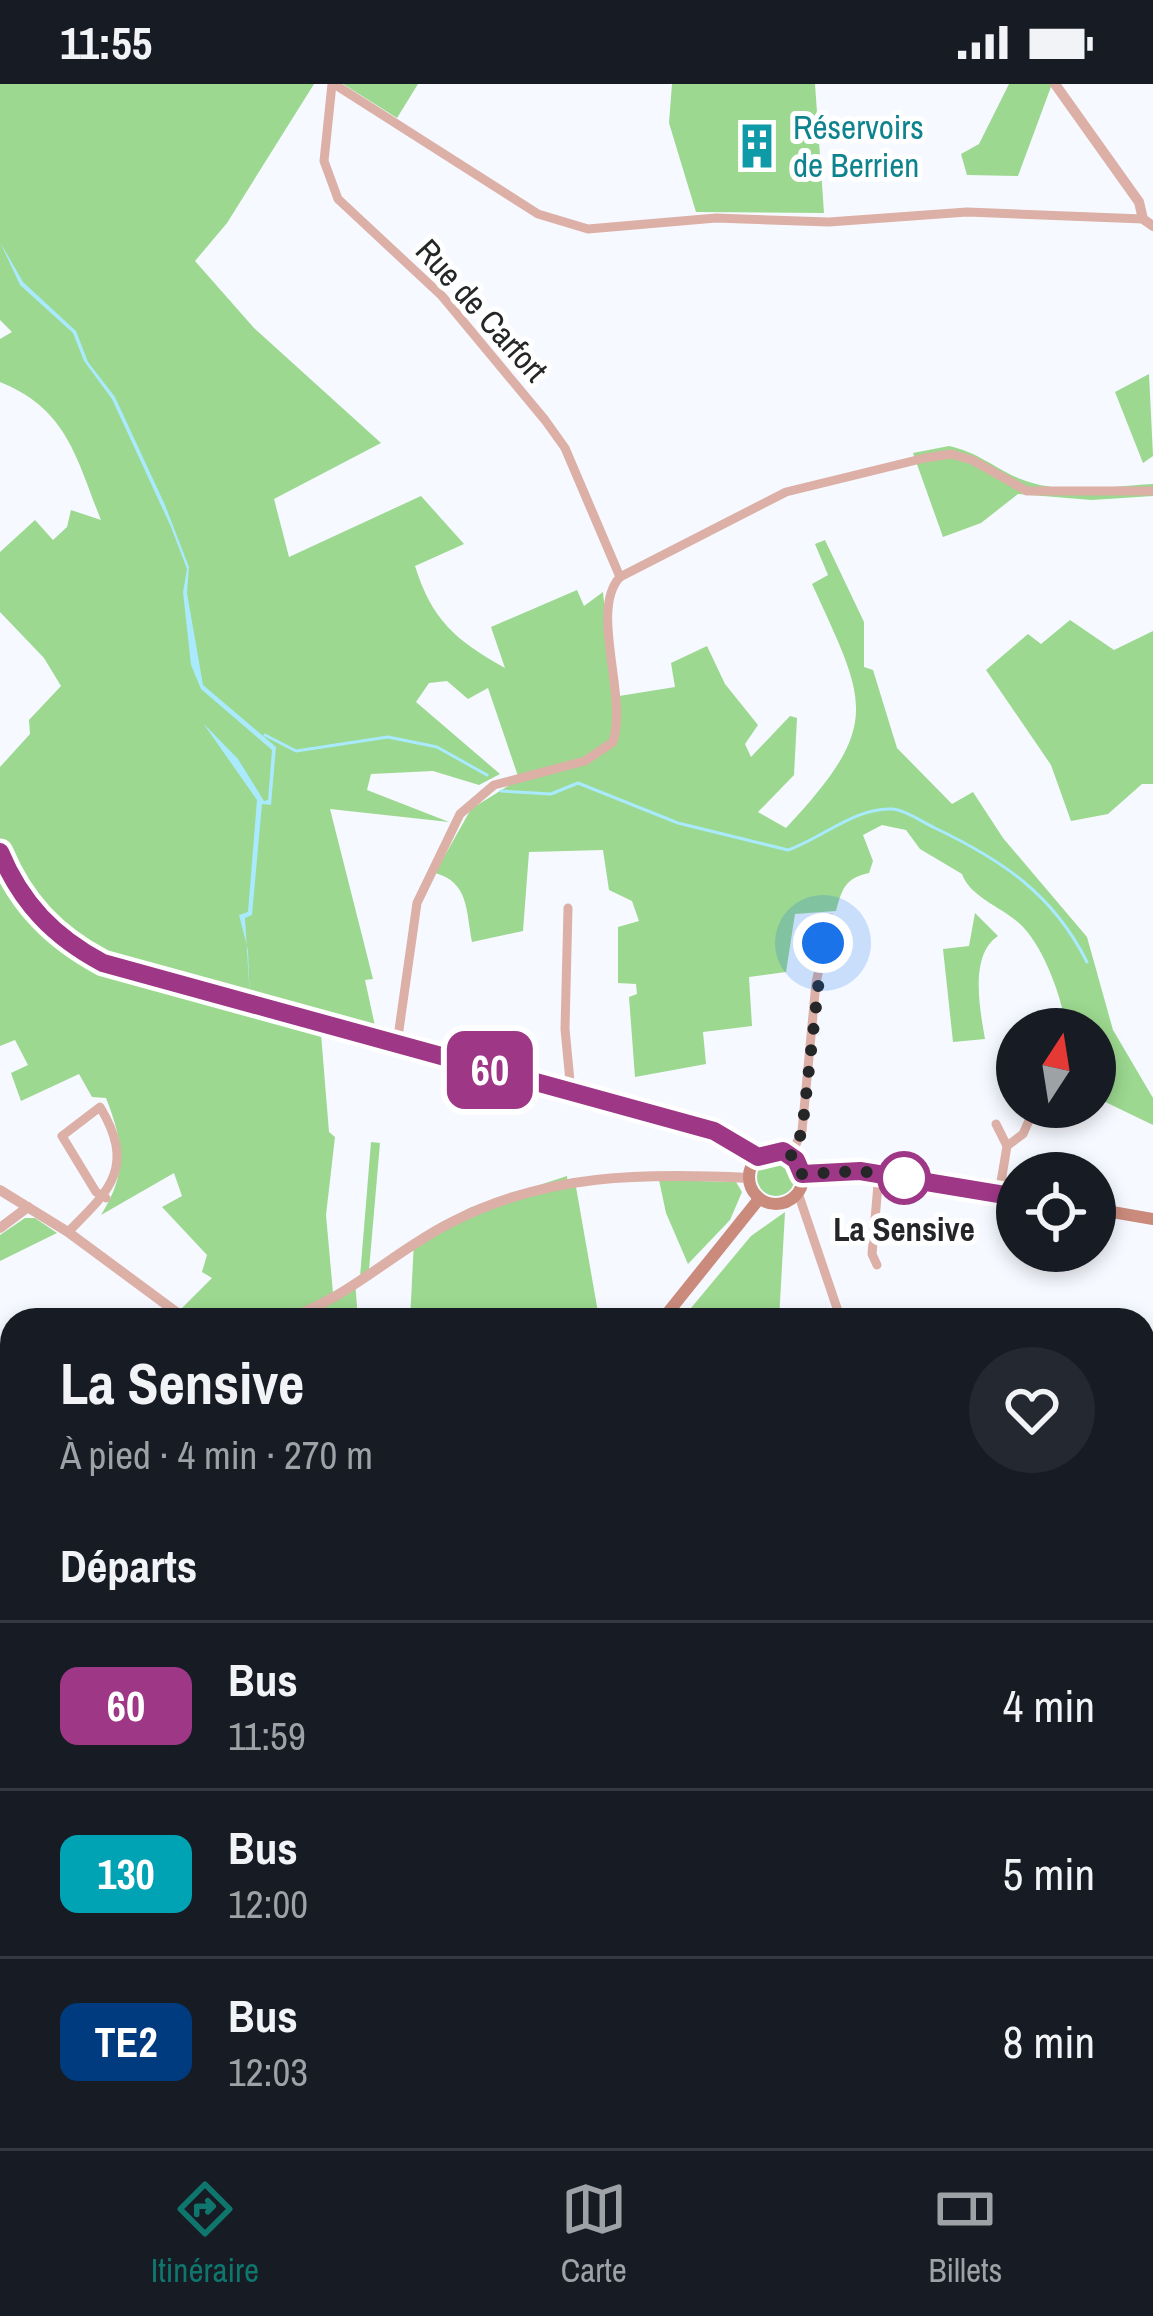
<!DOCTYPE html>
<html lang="fr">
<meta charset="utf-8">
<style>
:root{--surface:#171b24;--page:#242831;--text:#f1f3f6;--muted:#9ea1a6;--line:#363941;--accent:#0f766e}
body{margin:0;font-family:"Archivo Narrow",sans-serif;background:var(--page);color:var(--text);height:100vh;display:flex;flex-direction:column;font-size:45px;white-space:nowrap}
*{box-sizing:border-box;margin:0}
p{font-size:39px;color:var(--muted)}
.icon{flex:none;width:66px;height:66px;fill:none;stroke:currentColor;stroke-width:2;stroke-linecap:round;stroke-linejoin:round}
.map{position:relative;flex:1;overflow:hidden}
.drawer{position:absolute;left:0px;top:1224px;width:1155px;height:840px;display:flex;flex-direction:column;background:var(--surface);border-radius:36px 36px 0 0;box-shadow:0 6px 18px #0003}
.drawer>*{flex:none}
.badge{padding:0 24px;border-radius:18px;font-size:42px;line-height:78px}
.needle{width:78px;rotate:12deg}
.tools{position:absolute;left:996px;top:924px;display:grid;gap:24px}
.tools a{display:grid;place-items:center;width:120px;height:120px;border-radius:50%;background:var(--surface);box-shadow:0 6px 18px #0003;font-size:60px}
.you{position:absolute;width:60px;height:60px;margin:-30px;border:9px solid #fff;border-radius:50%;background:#1a73e8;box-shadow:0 0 0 18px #1a73e833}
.map>.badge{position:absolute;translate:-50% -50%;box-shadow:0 0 0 6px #fff}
h2{padding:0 60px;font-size:45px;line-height:108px}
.round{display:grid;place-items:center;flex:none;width:126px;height:126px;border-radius:63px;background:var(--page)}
.summary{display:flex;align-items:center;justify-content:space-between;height:204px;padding:0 60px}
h1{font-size:57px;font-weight:800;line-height:90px}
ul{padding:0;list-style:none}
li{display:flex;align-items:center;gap:36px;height:168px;padding:0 60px;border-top:3px solid var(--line)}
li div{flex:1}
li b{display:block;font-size:45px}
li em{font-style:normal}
li .badge{min-width:132px;font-weight:700;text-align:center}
.status{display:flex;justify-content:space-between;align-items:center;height:84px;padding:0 60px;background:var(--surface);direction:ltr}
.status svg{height:33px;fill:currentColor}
.tab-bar{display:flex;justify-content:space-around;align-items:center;height:168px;border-top:3px solid var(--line);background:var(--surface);font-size:33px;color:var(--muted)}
.tab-bar a{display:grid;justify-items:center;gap:6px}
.tab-bar .selected{color:var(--accent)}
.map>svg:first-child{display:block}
</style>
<div class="status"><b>11:55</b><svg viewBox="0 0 49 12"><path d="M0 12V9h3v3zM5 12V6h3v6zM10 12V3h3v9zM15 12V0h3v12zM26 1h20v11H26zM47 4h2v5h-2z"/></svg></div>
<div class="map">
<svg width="1153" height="2064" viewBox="0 0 1153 2064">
<rect width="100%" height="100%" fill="#f6f9ff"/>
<g fill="#9cd88f">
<path d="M0,0H314L227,139L195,177L254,244L381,359L274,415L289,473L421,412L464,460L415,482C432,536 455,556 505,584L491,543L577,506L584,522L603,508L613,613L675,603L671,579L707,562L725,600L758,641L745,660L751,673L790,632L797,634L794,691L758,728L786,744C883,640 867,620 812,500L828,491L815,460L825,456L864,538V583L873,586L897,664L952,720L973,708L1003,754L1087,853L1113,946L1153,1014V1041L1095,1013L1100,992L1095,989V945H1066C1063,915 1043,861 1020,840C1002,823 970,813 962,790L920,765L906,746L882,741L863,751L873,777L869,789C845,794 842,805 836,827L795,830L786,888L749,893L752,942L703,948L706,980L635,993L629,913L637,910L636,900L618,899V843L639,837L632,817L609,806L603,766L529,768L523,847L472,858C466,827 469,798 435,789L471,725L519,695L488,604L468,615L447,597L429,599L416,618L500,690L479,701L433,687L371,690L367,706L449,738L330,725L373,895L365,896L380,965L321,950L329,1048L335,1053L326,1131L333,1209L355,1196L358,1236H293L291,1228C255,1237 214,1244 181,1225L212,1194L202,1188L207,1171L162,1123L182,1112L174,1089L101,1131C128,1088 124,1060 106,1014L92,1013L79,990L21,1017L11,989L28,981L15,956L0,962V683L30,650L29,636L61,602L44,574L0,528V468L35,436L53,456L67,443L71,426L101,436C76,373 67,325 0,298V255L12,248L0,236Z"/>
<polygon points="343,0 418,0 397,34"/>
<polygon points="672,0 815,0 824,129 696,128 669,39"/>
<polygon points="1009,0 1052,0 1018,92 967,91 961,70 979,60"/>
<polygon points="1149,290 1153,372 1143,379 1115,308"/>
<path d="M949,362C977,368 993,383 1018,394C1060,412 1109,402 1153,400V412L1092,416L1018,410L981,439L943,453L913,369Z"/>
<polygon points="1070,536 1114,566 1153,547 1153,700 1142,700 1108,730 1071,737 1051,681 986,586 1028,550 1041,560"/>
<path d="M975,829L998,852C969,871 980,926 985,955L953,958L943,865L969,862Z"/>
<polygon points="371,1058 380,1059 369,1186 360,1193"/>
<circle cx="776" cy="1093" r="19"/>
<polygon points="567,1092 568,1104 576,1103 599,1234 410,1236 414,1157 469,1124"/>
<polygon points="659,1096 736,1098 742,1108 730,1136 688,1180 666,1129"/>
<polygon points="785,1128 779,1236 681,1236 751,1152"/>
<polygon points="25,1134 35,1134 57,1149 0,1177 0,1151"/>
<polygon points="0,1368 12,1381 12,1644 0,1639"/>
<polygon points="1153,1814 1153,1914 1143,1910 1143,1823"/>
<polygon points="12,1915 12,2008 0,2064 4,1995 0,1917 7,1922"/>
<polygon points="1143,1968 1153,1971 1153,2064 1073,2064 1072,2052 1143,2052"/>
<polygon points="225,2052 789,2052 789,2064 235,2064"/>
</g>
<polygon fill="#a9eaff" points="0,158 23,198 76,247 88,278 115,313 165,421 189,483 187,509 203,601 276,663 271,721 262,720 252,831 245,834 250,916 248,866 239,831 248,828 257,716 203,639 238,675 264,717 268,716 272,666 201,605 191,581 183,508 187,485 171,443 112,315 84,277 73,249 20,201"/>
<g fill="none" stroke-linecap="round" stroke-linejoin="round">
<g stroke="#a9eaff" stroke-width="3">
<polyline points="265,651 296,667 388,653 437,663 487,691"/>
<path d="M501,707L551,710L578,699L678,739L788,766C822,754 856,723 892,725C906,726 922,738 935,744C1002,776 1053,810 1087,878"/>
</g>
<g stroke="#dcb0a6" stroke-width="9">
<polyline points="332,0 324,77 338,115 442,212 545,336 565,364 620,493"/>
<polyline points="334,0 538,130 588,145 716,134 829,138 967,128 1143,135"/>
<polyline points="568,824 565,945 571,1008"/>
<path d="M397,960L417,819L460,730L494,701L585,677L613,658C628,611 589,526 620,493L786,408L925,374L951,370L972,376L1027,407H1153"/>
<polyline points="996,1040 1007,1062"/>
<polyline points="791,1071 802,1047 816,899 830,834"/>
<polyline points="798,1109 841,1236"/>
<polyline points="999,1110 1007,1062 1023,1050 1035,1023"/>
<path d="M68,1148C108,1108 137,1084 100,1023L62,1052L96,1108L106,1114"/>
<polyline points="877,1181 872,1170 879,1089"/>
<polyline points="1143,1627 1153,1629"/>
<polyline points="1143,1818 1153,1810"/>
<polyline points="0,1929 12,1941"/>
<polyline points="0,2031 12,1994"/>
</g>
<g stroke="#dcb0a6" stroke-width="10">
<polyline points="1055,0 1139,118 1143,135 1153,142"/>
<polyline points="0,1106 68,1148 187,1236"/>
<polyline points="0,1144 28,1123"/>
<path d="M283,1236C348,1215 391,1169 450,1139C545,1089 645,1089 749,1094"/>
<polyline points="0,1460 12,1481"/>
</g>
<g stroke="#ca8b7d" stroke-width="12">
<path d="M0,768C21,819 54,853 103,879L714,1047L758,1073"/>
<circle cx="776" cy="1093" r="27"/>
<polyline points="802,1090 879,1089 1017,1113"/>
<polyline points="1095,1125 1153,1135"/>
<polyline points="662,1236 759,1115"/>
</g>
<polyline stroke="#b66453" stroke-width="14" points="423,2052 425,2064"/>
</g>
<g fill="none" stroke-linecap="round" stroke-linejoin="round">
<g stroke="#fff" stroke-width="27">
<path id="line" d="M0,768C21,819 54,853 103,879L714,1047L758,1073L783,1067L796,1076L802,1090L860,1087L1017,1113"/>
</g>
<use href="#line" stroke="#9f3787" stroke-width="18"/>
<polyline stroke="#252628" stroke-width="12" stroke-dasharray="0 21.6" points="823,859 802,1048 791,1071 802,1090 860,1087 904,1094"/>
</g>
<defs>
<g id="building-bare" transform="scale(3.6)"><path d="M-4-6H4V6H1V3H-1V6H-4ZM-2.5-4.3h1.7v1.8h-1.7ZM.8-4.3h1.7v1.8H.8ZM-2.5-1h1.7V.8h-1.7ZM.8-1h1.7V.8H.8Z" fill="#0f9aa8" stroke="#fff" stroke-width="2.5" paint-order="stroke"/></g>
</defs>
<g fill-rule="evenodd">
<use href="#building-bare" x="757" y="62"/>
</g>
<circle fill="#fff" stroke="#9f3787" stroke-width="6" cx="904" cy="1094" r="24"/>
<g text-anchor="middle" stroke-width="10" stroke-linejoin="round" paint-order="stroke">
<g font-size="33" fill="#0d838f" stroke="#fff" text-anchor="start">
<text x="793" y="55">Réservoirs<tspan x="793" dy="38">de Berrien</tspan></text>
</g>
<g font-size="33" fill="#252628" stroke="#fff">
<text transform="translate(482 226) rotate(48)" y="12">Rue de Carfort</text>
</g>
<g font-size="33" font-weight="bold" fill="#252628" stroke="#fff">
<text x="904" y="1157">La Sensive</text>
</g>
</g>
</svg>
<div class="tools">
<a><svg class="needle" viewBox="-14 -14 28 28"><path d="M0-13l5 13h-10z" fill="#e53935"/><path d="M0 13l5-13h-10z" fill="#9ea1a6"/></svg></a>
<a><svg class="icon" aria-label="locate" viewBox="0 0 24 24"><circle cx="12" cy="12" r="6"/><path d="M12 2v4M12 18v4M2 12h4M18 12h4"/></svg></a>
</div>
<div class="you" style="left:823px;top:859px"></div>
<b class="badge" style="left:490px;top:986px;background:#9f3787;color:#fff">60</b>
<section class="drawer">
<div class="summary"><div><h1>La Sensive</h1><p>À pied · 4 min · 270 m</p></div><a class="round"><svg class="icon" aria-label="heart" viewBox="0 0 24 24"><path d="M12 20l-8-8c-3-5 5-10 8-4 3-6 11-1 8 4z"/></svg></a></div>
<h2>Départs</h2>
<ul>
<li><span class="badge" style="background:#9f3787;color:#fff">60</span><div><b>Bus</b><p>11:59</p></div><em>4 min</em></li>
<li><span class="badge" style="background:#00a3b4;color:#fff">130</span><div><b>Bus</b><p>12:00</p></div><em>5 min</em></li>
<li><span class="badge" style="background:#003b80;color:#fff">TE2</span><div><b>Bus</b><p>12:03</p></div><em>8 min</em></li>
</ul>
</section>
</div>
<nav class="tab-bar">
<a class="selected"><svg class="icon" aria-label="directions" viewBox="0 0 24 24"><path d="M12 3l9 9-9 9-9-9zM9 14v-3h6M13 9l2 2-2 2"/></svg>Itinéraire</a>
<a><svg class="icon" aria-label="map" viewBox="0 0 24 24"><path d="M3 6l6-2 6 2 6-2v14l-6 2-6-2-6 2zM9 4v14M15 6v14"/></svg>Carte</a>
<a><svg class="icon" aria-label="tickets" viewBox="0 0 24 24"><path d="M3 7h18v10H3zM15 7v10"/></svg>Billets</a>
</nav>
